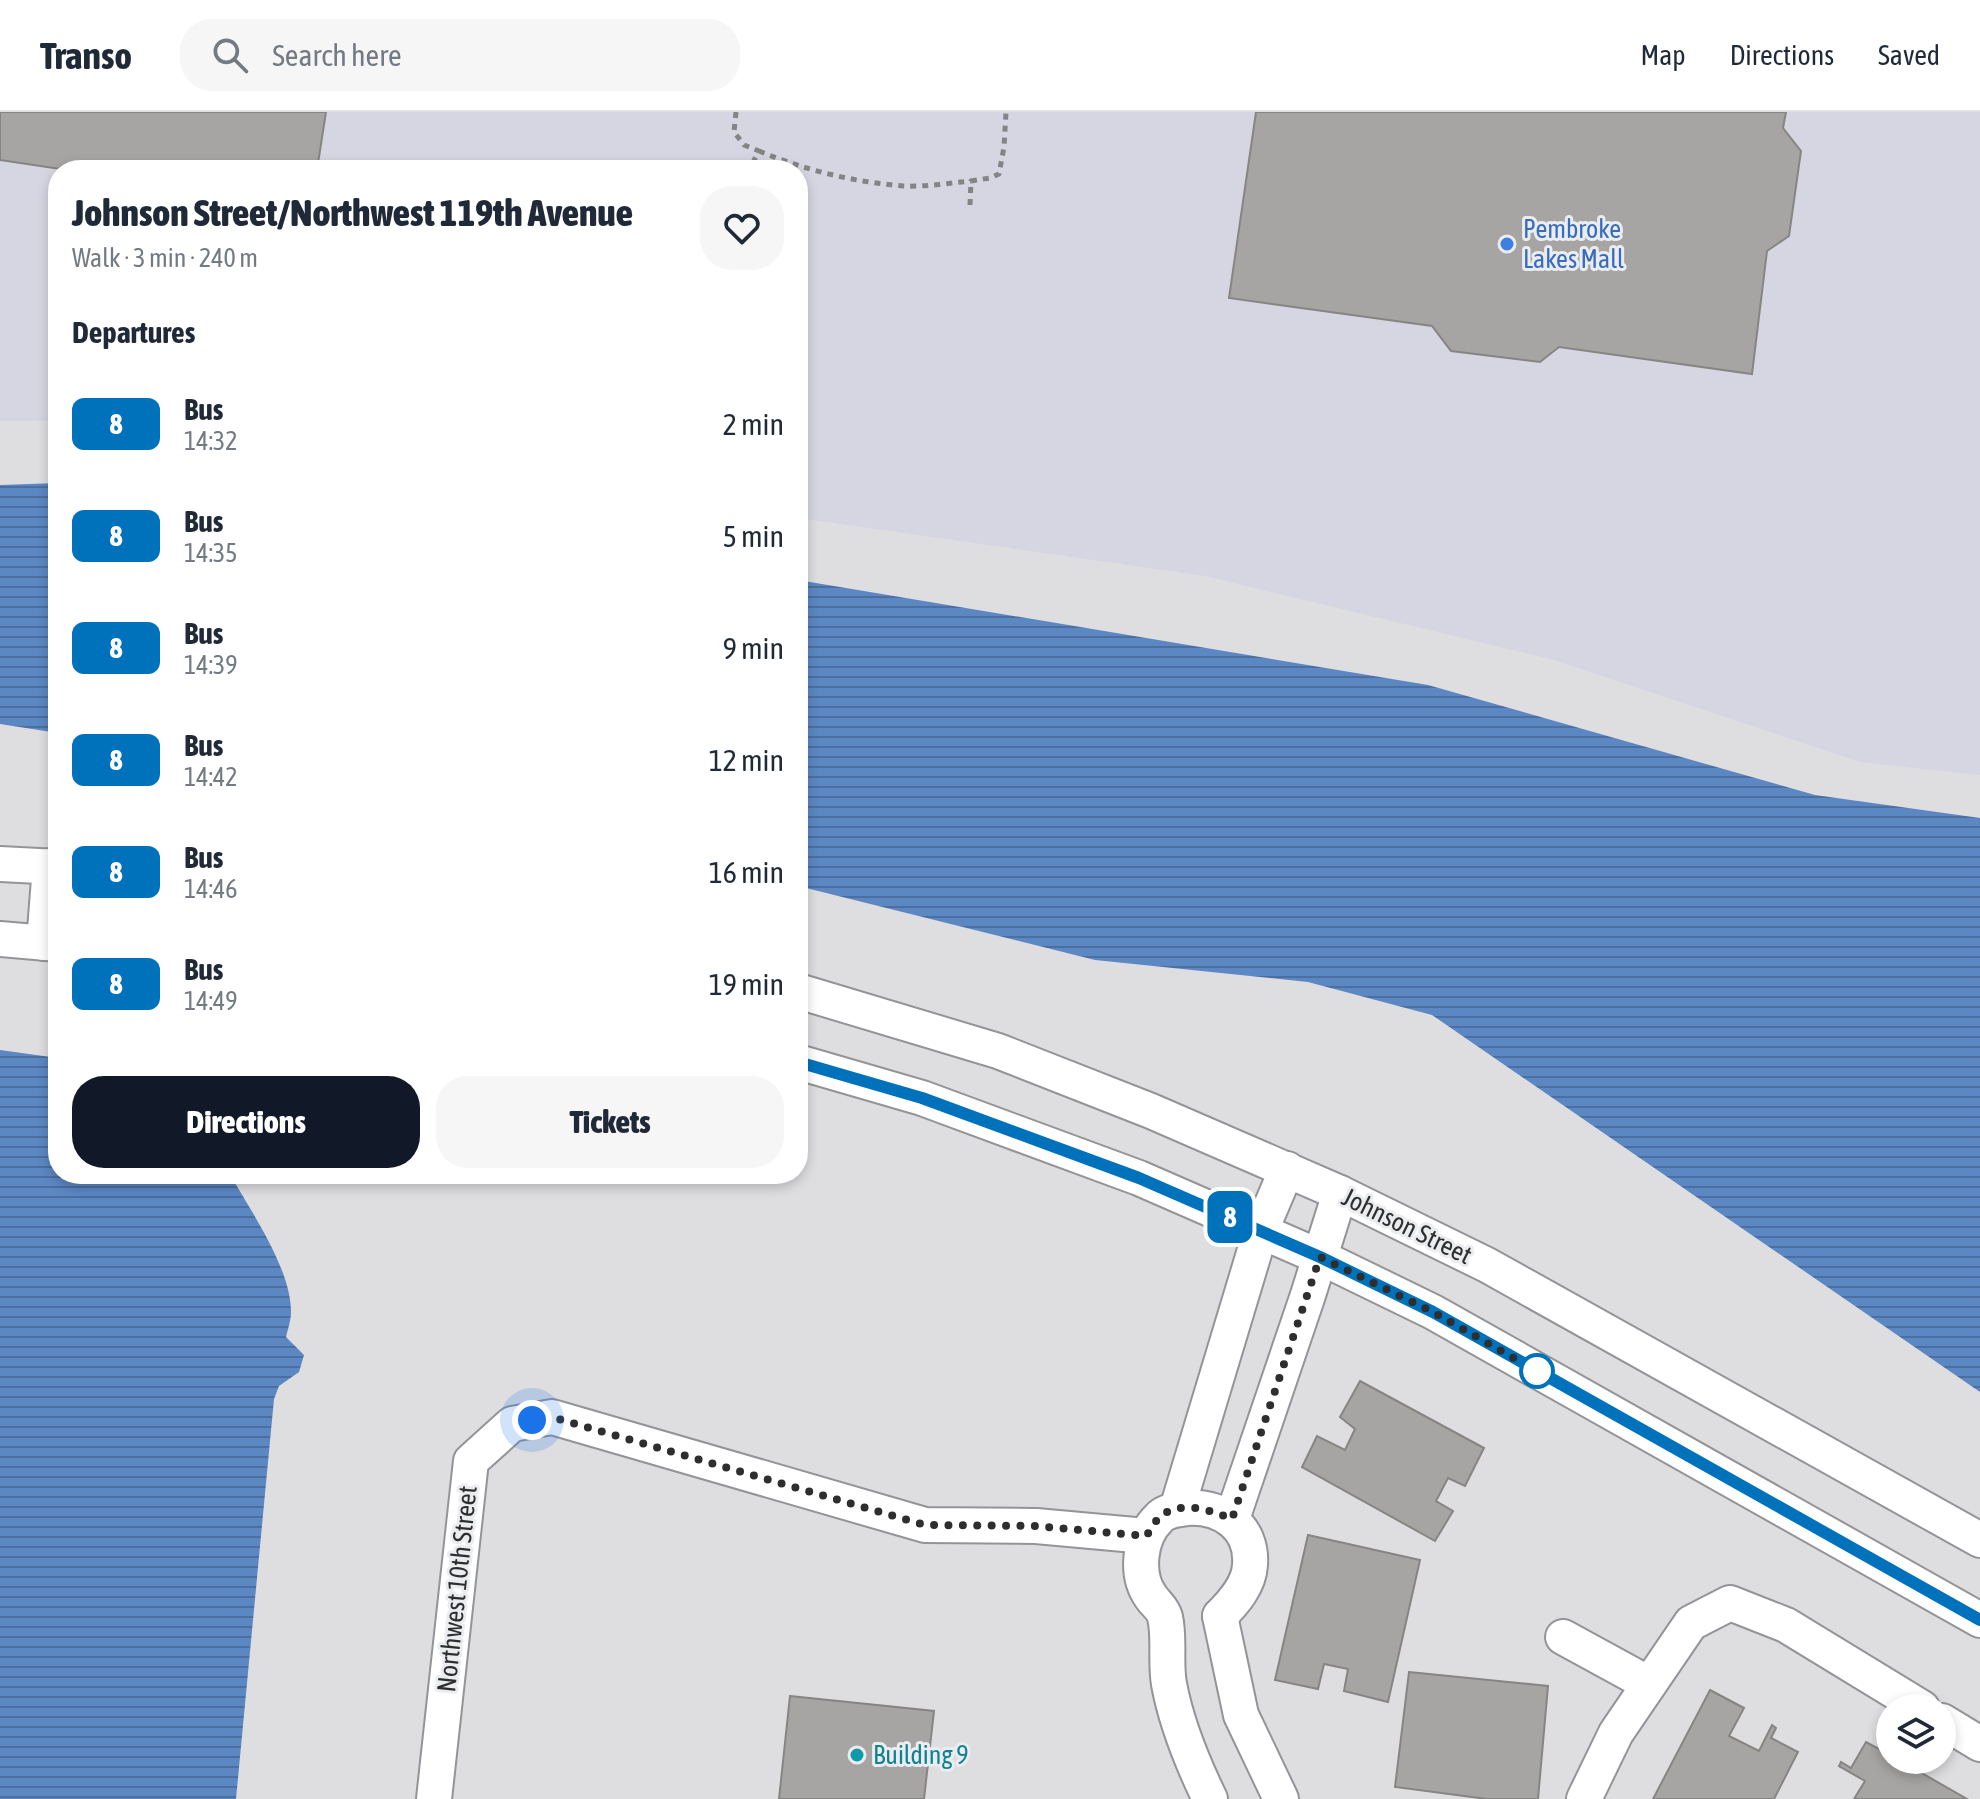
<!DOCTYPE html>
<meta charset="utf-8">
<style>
:root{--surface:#fff;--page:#f6f6f7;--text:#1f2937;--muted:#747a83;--line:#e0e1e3;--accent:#111827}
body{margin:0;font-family:"Asap Condensed",sans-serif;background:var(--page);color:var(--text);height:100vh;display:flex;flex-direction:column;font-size:30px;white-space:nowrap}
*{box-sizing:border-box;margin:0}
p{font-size:26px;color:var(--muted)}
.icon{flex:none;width:44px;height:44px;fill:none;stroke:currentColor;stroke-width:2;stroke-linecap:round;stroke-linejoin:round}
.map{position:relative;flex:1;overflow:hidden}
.sheet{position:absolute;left:48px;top:48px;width:760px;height:1024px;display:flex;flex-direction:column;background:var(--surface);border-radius:32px;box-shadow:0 4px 12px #0003}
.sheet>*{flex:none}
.badge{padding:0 16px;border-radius:12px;font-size:28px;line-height:52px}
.buttons{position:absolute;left:1876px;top:1582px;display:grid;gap:16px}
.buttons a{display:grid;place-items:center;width:80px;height:80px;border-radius:50%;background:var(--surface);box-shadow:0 4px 12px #0003;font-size:40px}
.you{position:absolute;width:40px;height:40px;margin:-20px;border:6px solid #fff;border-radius:50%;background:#1a73e8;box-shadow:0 0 0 12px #1a73e833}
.map>.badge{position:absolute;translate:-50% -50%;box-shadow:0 0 0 4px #fff}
h2{padding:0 24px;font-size:30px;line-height:72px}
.round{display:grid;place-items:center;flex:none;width:84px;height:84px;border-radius:32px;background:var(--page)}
.head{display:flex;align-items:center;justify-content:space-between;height:136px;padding:0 24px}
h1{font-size:38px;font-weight:800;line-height:60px}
.button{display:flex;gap:16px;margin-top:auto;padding:16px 24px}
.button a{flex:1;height:92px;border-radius:32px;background:var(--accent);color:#fff;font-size:32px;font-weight:800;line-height:92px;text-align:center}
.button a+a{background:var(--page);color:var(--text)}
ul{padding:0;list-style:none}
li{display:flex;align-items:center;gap:24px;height:112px;padding:0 24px}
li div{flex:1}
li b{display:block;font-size:30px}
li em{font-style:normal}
li .badge{min-width:88px;font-weight:700;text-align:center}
header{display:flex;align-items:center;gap:48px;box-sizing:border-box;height:112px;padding:0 40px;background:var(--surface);border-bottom:2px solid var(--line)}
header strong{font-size:38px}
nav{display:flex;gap:44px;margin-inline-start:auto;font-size:28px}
.search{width:560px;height:72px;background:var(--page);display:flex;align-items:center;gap:20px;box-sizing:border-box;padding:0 28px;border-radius:32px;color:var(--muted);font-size:30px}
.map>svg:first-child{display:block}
</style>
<header>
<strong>Transo</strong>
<div class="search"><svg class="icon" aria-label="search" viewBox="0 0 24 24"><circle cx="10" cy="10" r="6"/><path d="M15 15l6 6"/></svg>Search here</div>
<nav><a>Map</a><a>Directions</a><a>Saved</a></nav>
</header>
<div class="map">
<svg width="1980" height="1687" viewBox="0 0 1980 1687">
<defs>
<pattern id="water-rules" width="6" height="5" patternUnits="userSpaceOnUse" patternTransform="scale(2)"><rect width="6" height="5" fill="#5b87c3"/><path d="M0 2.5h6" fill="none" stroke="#4c6f9f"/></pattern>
</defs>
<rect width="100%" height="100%" fill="#dedee1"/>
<polygon fill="#d5d6e1" points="0,0 1980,0 1980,663 1860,650 1554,548 1205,464 798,406 798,58 58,58 58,309 0,309"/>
<g fill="url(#water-rules)">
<polygon points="58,371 58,621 0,612 0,373"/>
<polygon points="798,468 1428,573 1815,683 1980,706 1980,1280 1432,903 1308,870 1095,848 798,774"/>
<path d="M0,938L58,946V1062H230C251,1100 291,1156 291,1200C291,1208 288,1217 286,1225L304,1243L299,1260L279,1274L274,1287L236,1687H0Z"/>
</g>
<g fill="#a7a5a3" stroke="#878583" stroke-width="2">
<polygon points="0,0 326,0 317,58 67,58 0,48"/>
<polygon points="1256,0 1786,0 1783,16 1801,39 1789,124 1767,139 1752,262 1559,235 1540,250 1451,239 1432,214 1229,186"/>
<polygon points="1360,1269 1484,1336 1465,1374 1448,1366 1436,1389 1453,1399 1435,1429 1302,1355 1317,1324 1345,1338 1355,1317 1340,1305"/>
<polygon points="1308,1423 1420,1448 1388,1590 1344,1579 1348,1557 1324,1552 1318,1577 1275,1568"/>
<polygon points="1409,1560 1548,1574 1538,1687 1487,1687 1395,1675"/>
<polygon points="1710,1578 1744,1596 1729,1624 1759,1639 1772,1613 1776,1616 1771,1626 1798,1640 1774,1687 1653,1687"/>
<polygon points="790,1584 934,1599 924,1687 779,1687"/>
<polygon points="1866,1630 1890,1643 1890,1648 1899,1648 1967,1687 1854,1687 1865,1669 1839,1654 1841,1650 1851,1656"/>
</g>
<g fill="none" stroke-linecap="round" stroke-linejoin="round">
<g stroke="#939497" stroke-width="38">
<g id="minor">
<polyline points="0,752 58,755"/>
<polyline points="0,827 58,832"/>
<polyline points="44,831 50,754"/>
<polyline points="798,879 998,939 1151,999 1340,1081 1487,1153 1980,1428"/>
<polyline points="798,950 922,986 1139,1066 1320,1145 1433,1200 1980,1508"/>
<polyline points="1177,1397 1261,1118 1287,1057"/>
<polyline points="1232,1407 1308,1183 1340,1081"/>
<polyline points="1220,1504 1241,1603 1281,1687"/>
<polyline points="1563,1525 1649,1572"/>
<polyline points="1942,1609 1980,1632"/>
<polyline points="434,1687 471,1349 512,1312 552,1305 925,1413 1036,1414 1146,1424"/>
<path d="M1210,1687C1193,1652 1176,1610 1169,1572C1165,1550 1170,1527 1165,1505C1163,1497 1156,1492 1151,1485C1135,1463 1139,1425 1159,1406C1165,1399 1178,1397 1187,1396C1221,1394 1253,1414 1250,1453C1249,1473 1234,1490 1220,1504"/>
<polyline points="1584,1687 1616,1621 1691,1511 1730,1491 1786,1513 1922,1596"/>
</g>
</g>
<g stroke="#848486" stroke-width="5" stroke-dasharray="6 6" stroke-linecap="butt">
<polyline points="736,0 734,20 744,33 759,39 749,58"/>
<path d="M759,39C804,58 854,70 903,74C925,75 949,71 971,69"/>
<polyline points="970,93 971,69 990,66 999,62 1004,35 1006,0"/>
</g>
<use href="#minor" stroke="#fff" stroke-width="34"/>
</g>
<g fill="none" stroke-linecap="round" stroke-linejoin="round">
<g stroke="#fff" stroke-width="18">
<polyline id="line" points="798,950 922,986 1139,1066 1320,1145 1433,1200 1980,1508"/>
</g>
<use href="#line" stroke="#0072bc" stroke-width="12"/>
<path stroke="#2e2e2f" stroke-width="8" stroke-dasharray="0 14.4" d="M532,1308L552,1305L925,1413L1036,1414L1146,1424C1150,1419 1153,1413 1157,1408C1176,1386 1211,1398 1232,1407L1320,1145L1433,1200L1542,1262L1537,1259"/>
</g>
<circle fill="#3f7fe0" stroke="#ebecef" stroke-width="3" cx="1507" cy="132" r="8"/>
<circle fill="#fff" stroke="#0072bc" stroke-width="4" cx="1537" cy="1259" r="16"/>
<circle fill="#0f9aa8" stroke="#ebecef" stroke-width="3" cx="857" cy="1643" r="8"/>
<g text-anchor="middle" stroke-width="6" stroke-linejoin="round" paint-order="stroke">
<g font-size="26" fill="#366cbe" stroke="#ebecef" text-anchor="start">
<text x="1523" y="126">Pembroke<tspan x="1523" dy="30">Lakes Mall</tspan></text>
</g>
<g font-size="26" fill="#2e2e2f" stroke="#ebecef">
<text transform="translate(1407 1114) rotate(26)" y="9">Johnson Street</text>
<text transform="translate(457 1477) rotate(-84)" y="9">Northwest 10th Street</text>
</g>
<g font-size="26" fill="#0d838f" stroke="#ebecef" text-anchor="start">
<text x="873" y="1652">Building 9</text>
</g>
</g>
</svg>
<div class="buttons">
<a><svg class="icon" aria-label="layers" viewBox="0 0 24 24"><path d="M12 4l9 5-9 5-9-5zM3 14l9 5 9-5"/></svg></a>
</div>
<div class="you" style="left:532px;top:1308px"></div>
<b class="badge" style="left:1230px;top:1105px;background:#0072bc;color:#fff">8</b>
<section class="sheet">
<div class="head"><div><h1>Johnson Street/Northwest 119th Avenue</h1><p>Walk · 3 min · 240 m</p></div><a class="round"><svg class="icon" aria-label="heart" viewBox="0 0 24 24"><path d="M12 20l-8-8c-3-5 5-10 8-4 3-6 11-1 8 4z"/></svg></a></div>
<h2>Departures</h2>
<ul>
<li><span class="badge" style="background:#0072bc;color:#fff">8</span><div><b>Bus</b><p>14:32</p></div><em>2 min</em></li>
<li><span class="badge" style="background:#0072bc;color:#fff">8</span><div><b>Bus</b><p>14:35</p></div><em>5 min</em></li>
<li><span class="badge" style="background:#0072bc;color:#fff">8</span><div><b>Bus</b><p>14:39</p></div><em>9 min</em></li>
<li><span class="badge" style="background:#0072bc;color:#fff">8</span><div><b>Bus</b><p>14:42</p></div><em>12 min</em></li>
<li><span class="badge" style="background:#0072bc;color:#fff">8</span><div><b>Bus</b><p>14:46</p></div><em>16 min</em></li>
<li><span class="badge" style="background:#0072bc;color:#fff">8</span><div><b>Bus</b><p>14:49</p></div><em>19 min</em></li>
</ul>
<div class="button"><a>Directions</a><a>Tickets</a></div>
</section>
</div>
